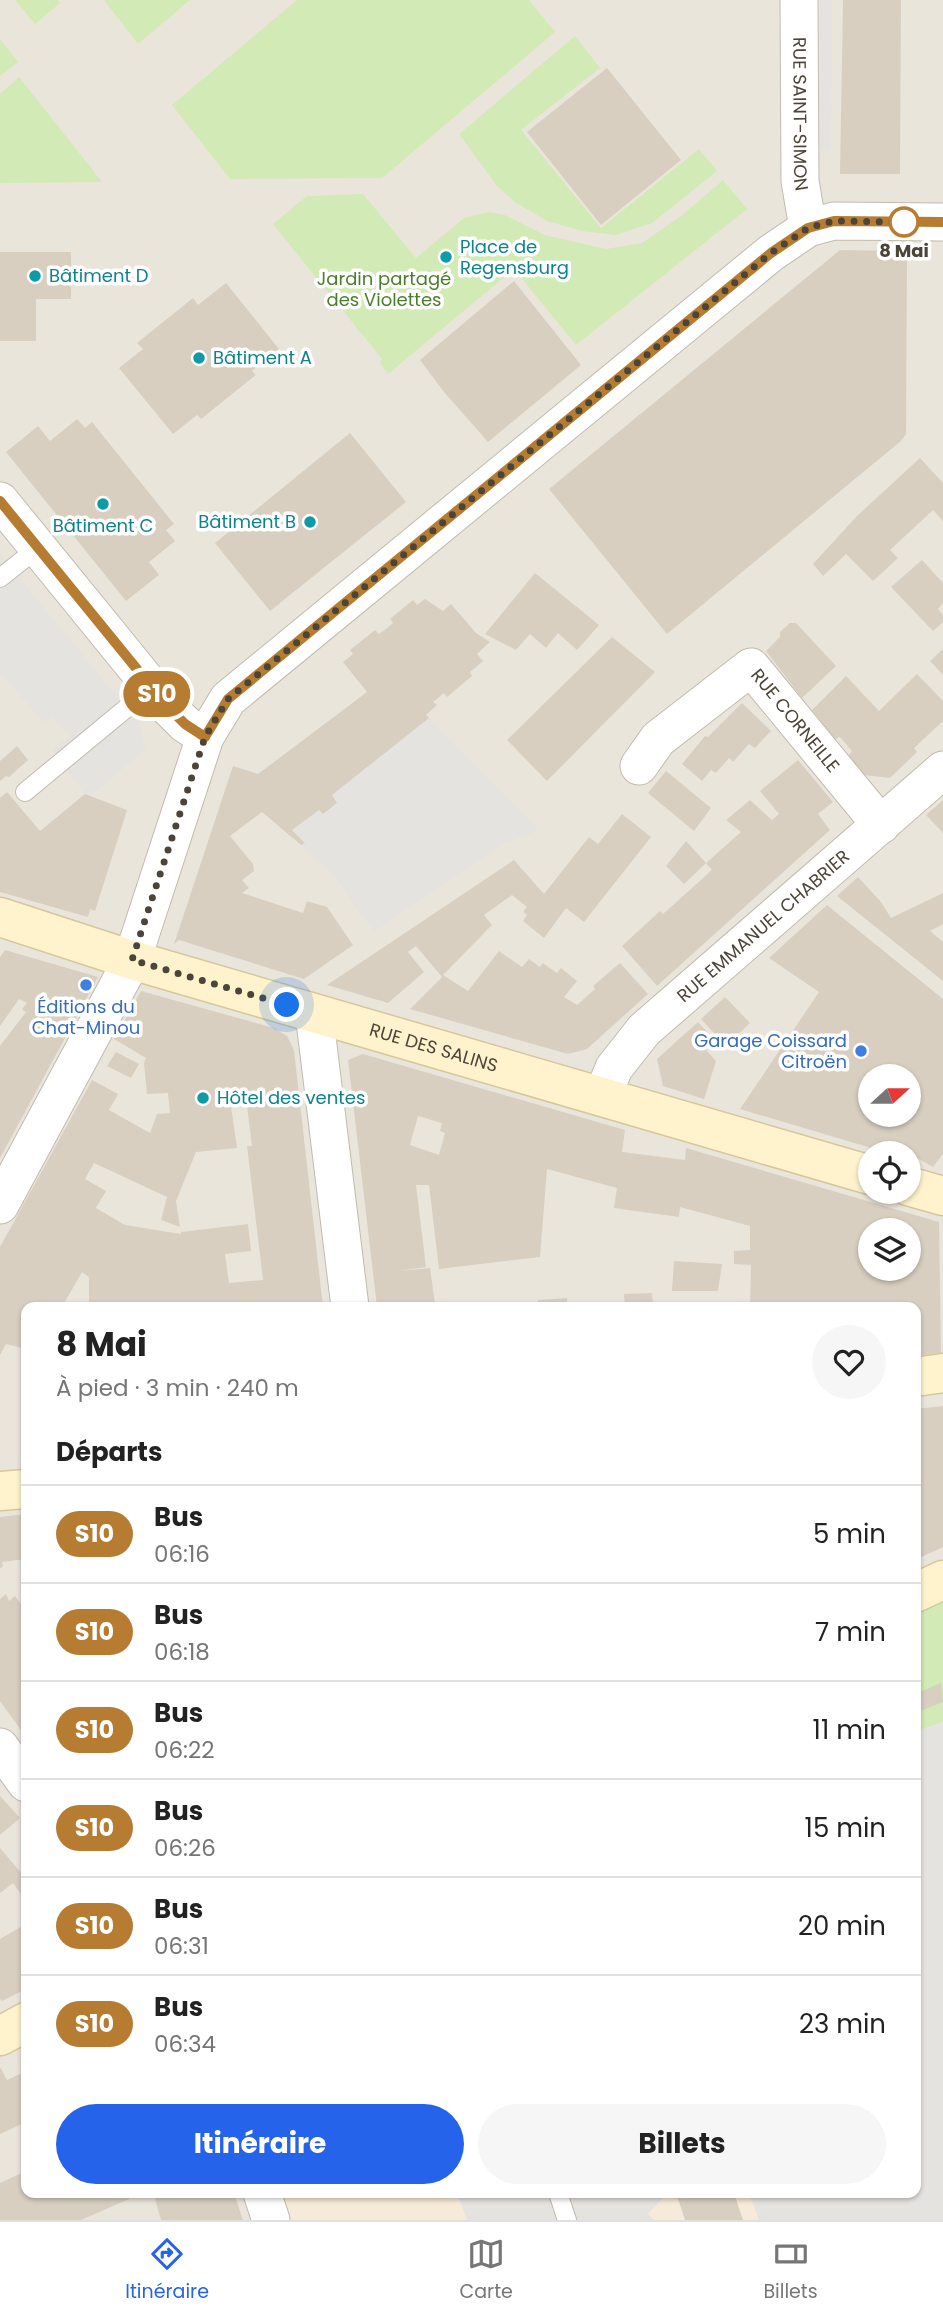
<!DOCTYPE html>
<html lang="fr">
<meta charset="utf-8">
<style>
:root{--surface:#fff;--page:#f6f6f6;--text:#222;--muted:#767676;--line:#e0e0e0;--accent:#2563eb}
body{margin:0;font-family:Poppins,sans-serif;background:var(--page);color:var(--text);height:100vh;display:flex;flex-direction:column;font-size:26px;white-space:nowrap}
*{box-sizing:border-box;margin:0}
p{font-size:23px;color:var(--muted)}
.icon{flex:none;width:38px;height:38px;fill:none;stroke:currentColor;stroke-width:2;stroke-linecap:round;stroke-linejoin:round}
.map{position:relative;flex:1;overflow:hidden}
.sheet{position:absolute;left:21px;top:1302px;width:900px;height:896px;display:flex;flex-direction:column;background:var(--surface);border-radius:14px;box-shadow:0 2px 5px #0004}
.sheet>*{flex:none}
.badge{padding:0 14px;border-radius:23px;font-size:24px;line-height:46px}
.needle{width:46px;rotate:69deg}
.buttons{position:absolute;left:858px;top:1064px;display:grid;gap:14px}
.buttons a{display:grid;place-items:center;width:63px;height:63px;border-radius:50%;background:var(--surface);box-shadow:0 2px 5px #0004;font-size:35px}
.you{position:absolute;width:35px;height:35px;margin:-18px;border:5px solid #fff;border-radius:50%;background:#1a73e8;box-shadow:0 0 0 10px #1a73e833}
.map>.badge{position:absolute;translate:-50% -50%;box-shadow:0 0 0 4px #fff}
h2{padding:0 35px;font-size:26px;line-height:63px}
.round{display:grid;place-items:center;flex:none;width:74px;height:74px;border-radius:37px;background:var(--page)}
.headline{display:flex;align-items:center;justify-content:space-between;height:119px;padding:0 35px}
h1{font-size:33px;font-weight:700;line-height:52px}
.cta{display:flex;gap:14px;margin-top:auto;padding:14px 35px}
.cta a{flex:1;height:80px;border-radius:42px;background:var(--accent);color:#fff;font-size:28px;font-weight:700;line-height:80px;text-align:center}
.cta a+a{background:var(--page);color:var(--text)}
ul{padding:0;list-style:none}
li{display:flex;align-items:center;gap:21px;height:98px;padding:0 35px;border-top:2px solid var(--line)}
li div{flex:1}
li b{display:block;font-size:26px}
li em{font-style:normal}
li .badge{min-width:77px;font-weight:700;text-align:center}
.menu{display:flex;justify-content:space-around;align-items:center;height:98px;border-top:2px solid var(--line);background:var(--surface);font-size:19px;color:var(--muted)}
.menu a{display:grid;justify-items:center;gap:4px}
.menu .current{color:var(--accent)}
.map>svg:first-child{display:block}
</style>
<div class="map">
<svg width="943" height="2220" viewBox="0 0 943 2220">
<rect width="100%" height="100%" fill="#f6f3ec"/>
<path fill="#eae5da" fill-rule="evenodd" d="M0,0H943V2220H0ZM870,1076H908V1115H870ZM870,1153H908V1192H870ZM870,1230H908V1269H870ZM26,1307H915V2193H26Z"/>
<polygon fill="#f7ead8" points="943,1590 943,2220 290,2220 282,2193 915,2193 915,1604"/>
<g fill="#d2eab5">
<polygon points="15,0 58,0 60,3 35,24"/>
<polygon points="104,0 190,0 138,44"/>
<polygon points="297,0 529,0 555,32 382,178 230,179 172,105"/>
<polygon points="575,36 600,68 521,130 601,228 699,149 717,171 652,223 616,235 582,231 547,221 516,203 497,186 459,134"/>
<polygon points="0,39 18,62 0,76"/>
<polygon points="19,77 102,182 0,183 0,94"/>
<polygon points="723,180 747,209 576,345 514,269 388,374 380,363 382,359 273,224 307,196 363,194 416,258 464,218 489,212 505,215 545,235 606,249 642,243 681,216"/>
<polygon points="943,1601 943,1722 915,1732 915,1614"/>
</g>
<g fill="#e5e3e0">
<polygon points="820,0 832,0 831,151 820,151"/>
<polygon points="0,554 138,723 146,749 90,796 85,794 53,750 70,736 52,717 45,722 0,674"/>
<polygon points="429,718 539,830 502,844 374,932 332,874 301,845 305,842 292,830 319,810 337,803 332,795"/>
<polygon points="943,1722 943,2220 759,2220 749,2193 915,2193 915,1732"/>
<polygon points="457,2193 641,2193 644,2196 648,2193 660,2193 664,2197 648,2214 654,2220 467,2220"/>
</g>
<g fill="#d8cfc1" fill-rule="evenodd">
<polygon points="843,0 901,0 900,174 840,174"/>
<polygon points="607,68 681,160 601,225 527,132"/>
<polygon points="840,250 907,251 906,434 901,441 667,634 549,489"/>
<polygon points="0,252 71,252 71,299 36,299 36,341 0,341"/>
<polygon points="514,281 581,365 488,442 444,392 420,360"/>
<polygon points="226,283 279,349 252,371 256,375 247,382 201,419 197,415 173,434 119,368 143,349 137,343 193,298 198,305"/>
<polygon points="77,419 85,428 92,422 174,524 166,530 175,541 149,562 159,575 126,601 6,452 38,426 50,441"/>
<polygon points="350,433 406,502 270,611 215,543"/>
<polygon points="920,458 943,483 943,521 933,510 890,550 898,558 873,581 846,554 823,576 813,564 857,516"/>
<polygon points="922,560 943,583 943,603 938,609 943,615 943,622 933,631 891,587"/>
<polygon points="535,573 599,625 577,650 558,633 546,648 530,634 516,650 485,634"/>
<polygon points="425,599 443,611 451,604 476,633 490,642 477,654 483,661 470,672 472,676 447,697 444,693 433,702 437,705 426,715 429,718 332,795 337,803 323,814 319,810 292,830 305,843 301,845 262,812 230,836 253,864 254,871 242,880 249,888 242,893 303,913 307,901 327,907 353,945 304,979 179,940 174,944 233,766 258,774 367,692 343,662 353,654 350,650 375,630 379,634 386,629 393,623 390,619 413,600 417,605"/>
<polygon points="790,623 796,623 836,666 802,698 766,651 780,637 780,632"/>
<polygon points="612,637 655,672 547,781 507,740"/>
<polygon points="943,649 943,675 930,661"/>
<polygon points="917,674 943,701 943,721 914,748 917,752 890,778 864,775 848,756 852,751 840,737 835,739 812,710 846,676 879,711"/>
<polygon points="742,703 771,731 755,748 749,744 733,762 729,758 716,773 711,770 702,781 682,764 705,736 708,737"/>
<polygon points="17,746 28,760 9,777 6,776 0,781 0,761"/>
<polygon points="798,760 833,802 818,814 830,830 657,986 622,946 660,911 663,914 712,870 706,863 741,832 726,820 750,800 772,820 779,814 760,791"/>
<polygon points="666,771 711,808 694,831 648,793"/>
<polygon points="7,792 40,831 85,794 127,810 95,911 90,909 88,917 0,892 0,798"/>
<polygon points="943,800 943,833 926,815"/>
<polygon points="622,814 651,837 584,922 566,908 544,938 523,921 527,915 523,912 527,907 512,895 484,915 492,925 443,975 468,991 499,951 522,967 529,959 540,967 543,963 557,973 561,968 577,981 564,997 577,1005 595,989 593,986 620,963 648,994 587,1049 568,1054 410,1009 442,977 416,946 408,952 424,972 388,1003 327,985 514,860 544,894 589,837 598,844"/>
<polygon points="686,841 706,863 684,884 666,866"/>
<polygon points="858,877 881,902 891,918 943,893 943,924 930,931 943,942 943,981 837,896"/>
<path d="M827,905L943,999V1154L933,1167L908,1153H888L740,1109L819,992L769,958ZM870,1076H908V1115H870Z"/>
<polygon points="5,950 98,977 0,1158 0,1046 26,1012 22,1009 27,1003 19,999 0,1026 0,957"/>
<path d="M141,991L274,1028L287,1036L294,1050L323,1307H89V1277L82,1272L62,1307H26V1349L6,1344L0,1355V1247L92,1080L118,1094L109,1110L150,1133L157,1114L170,1113L168,1093L147,1094L144,1063L146,1058L114,1039ZM246,1098L252,1146H247L263,1280L229,1283L225,1254L251,1251L248,1224L181,1232V1234L125,1225L96,1208L106,1191L85,1179L94,1163L167,1197L161,1220L180,1227L176,1201L196,1152L237,1148L230,1099Z"/>
<polygon points="725,997 750,1023 726,1046 701,1019"/>
<polygon points="698,1022 716,1042 706,1050 716,1061 704,1099 663,1086 657,1059"/>
<polygon points="116,1052 139,1064 131,1078 107,1066"/>
<path d="M363,1054L625,1130L622,1152L685,1160L686,1148L939,1222L941,1353L915,1356V1307H750L751,1265L734,1264V1251L750,1250V1226L680,1207L679,1217L614,1208L617,1188L547,1169L540,1257L439,1269L429,1185H416L426,1267L399,1271L430,1268L435,1304L412,1307H377L348,1060ZM418,1116L442,1123L440,1131L445,1133L439,1155L410,1145ZM870,1230H908V1269H870Z"/>
<polygon points="674,1261 722,1264 718,1291 672,1291"/>
<polygon points="652,1293 653,1307 625,1307 624,1294"/>
<polygon points="567,1298 567,1307 537,1307 538,1300"/>
<polygon points="943,1406 943,1547 915,1560 915,1409"/>
<polygon points="26,1514 26,1559 2,1562 3,1567 0,1568 0,1517"/>
<polygon points="6,1594 9,1601 15,1596 26,1611 26,1737 0,1701 0,1599"/>
<polygon points="941,1683 943,1702 915,1713 915,1694"/>
<polygon points="0,1796 20,1818 0,1835"/>
<polygon points="0,1848 23,1875 26,1873 26,1901 13,1883 0,1893"/>
<polygon points="26,1924 26,1989 2,2001 0,1999 0,1939"/>
<polygon points="0,2067 7,2080 22,2073 26,2083 26,2122 0,2134"/>
<polygon points="26,2171 26,2193 126,2193 129,2199 81,2220 0,2220 0,2183"/>
<polygon points="159,2193 215,2193 217,2196 234,2193 243,2220 161,2220 155,2199 160,2197"/>
<polygon points="676,2193 734,2193 743,2220 685,2220"/>
</g>
<g fill="none" stroke-linecap="round" stroke-linejoin="round">
<g stroke="#c2bbae" stroke-width="20">
<g id="service">
<polyline points="0,578 38,548"/>
<polyline points="25,792 152,687"/>
<polyline points="558,2193 567,2220"/>
</g>
</g>
<g stroke="#c2bbae" stroke-width="39">
<g id="minor">
<path id="s1" d="M799,0L800,181L808,228"/>
<polyline points="0,501 167,706 185,724 205,737"/>
<path id="s2" d="M639,766L658,739L751,667L881,825"/>
<polyline points="314,1013 350,1307"/>
<path id="s3" d="M602,1097L614,1068L644,1030L943,770"/>
<polyline points="0,1205 132,960 205,737 228,699 771,253 808,228 834,221 943,222"/>
<polyline points="0,1747 26,1783"/>
<polyline points="262,2193 271,2220"/>
</g>
</g>
<g stroke="#d6c79b" stroke-width="41">
<g id="secondary">
<path id="s4" d="M0,917L132,960L870,1175"/>
<polyline points="908,1186 943,1196"/>
<polyline points="915,1377 943,1373"/>
<polyline points="0,1491 26,1489"/>
<polyline points="915,1593 943,1580"/>
<polyline points="0,2036 26,2022"/>
</g>
</g>
<use href="#service" stroke="#fff" stroke-width="18"/>
<use href="#minor" stroke="#fff" stroke-width="37"/>
<use href="#secondary" stroke="#fff3cd" stroke-width="38"/>
</g>
<g fill="none" stroke-linecap="round" stroke-linejoin="round">
<g stroke="#fff" stroke-width="16">
<polyline id="line" points="0,501 167,706 185,724 205,737 228,699 771,253 808,228 834,221 943,222"/>
</g>
<use href="#line" stroke="#b57c32" stroke-width="10"/>
<polyline stroke="#4b4439" stroke-width="7" stroke-dasharray="0 12.6" points="287,1005 132,960 205,737 228,699 771,253 808,228 834,221 904,222"/>
</g>
<circle fill="#fff" stroke="#b57c32" stroke-width="3.5" cx="904" cy="222" r="14"/>
<g fill="#0f9aa8" stroke="#fff" stroke-width="2.5">
<circle cx="446" cy="257" r="7"/>
<circle cx="35" cy="276" r="7"/>
<circle cx="199" cy="358" r="7"/>
<circle cx="103" cy="504" r="7"/>
<circle cx="310" cy="522" r="7"/>
<circle cx="203" cy="1098" r="7"/>
</g>
<g fill="#3f7fe0" stroke="#fff" stroke-width="2.5">
<circle cx="86" cy="985" r="7"/>
<circle cx="861" cy="1051" r="7"/>
</g>
<g text-anchor="middle" stroke-width="7" stroke-linejoin="round" paint-order="stroke">
<g font-size="18" fill="#4b4439" stroke="#fff">
<text dy="6" stroke="none"><textPath href="#s1" startOffset="114">RUE SAINT-SIMON</textPath></text>
<text dy="6" stroke="none"><textPath href="#s2" startOffset="220">RUE CORNEILLE</textPath></text>
<text dy="6" stroke="none"><textPath href="#s3" startOffset="238">RUE EMMANUEL CHABRIER</textPath></text>
<text dy="6" stroke="none"><textPath href="#s4" startOffset="453">RUE DES SALINS</textPath></text>
</g>
<g font-size="18" fill="#0d838f" stroke="#fff" text-anchor="start">
<text x="460" y="253">Place de<tspan x="460" dy="21">Regensburg</tspan></text>
<text x="49" y="282">Bâtiment D</text>
<text x="213" y="364">Bâtiment A</text>
<text x="296" y="528" text-anchor="end">Bâtiment B</text>
<text x="103" y="532" text-anchor="middle">Bâtiment C</text>
<text x="217" y="1104">Hôtel des ventes</text>
</g>
<g font-size="18" font-weight="bold" fill="#4b4439" stroke="#fff">
<text x="904" y="257">8 Mai</text>
</g>
<g font-size="18" fill="#4a7f2a" stroke="#fff">
<text x="384" y="285">Jardin partagé<tspan x="384" dy="21">des Violettes</tspan></text>
</g>
<g font-size="18" fill="#366cbe" stroke="#fff">
<text x="86" y="1013">Éditions du<tspan x="86" dy="21">Chat-Minou</tspan></text>
<text x="847" y="1047" text-anchor="end">Garage Coissard<tspan x="847" dy="21">Citroën</tspan></text>
</g>
</g>
</svg>
<div class="buttons">
<a><svg class="needle" viewBox="-14 -14 28 28"><path d="M0-13l5 13h-10z" fill="#e53935"/><path d="M0 13l5-13h-10z" fill="#767676"/></svg></a>
<a><svg class="icon" aria-label="locate" viewBox="0 0 24 24"><circle cx="12" cy="12" r="6"/><path d="M12 2v4M12 18v4M2 12h4M18 12h4"/></svg></a>
<a><svg class="icon" aria-label="layers" viewBox="0 0 24 24"><path d="M12 4l9 5-9 5-9-5zM3 14l9 5 9-5"/></svg></a>
</div>
<div class="you" style="left:287px;top:1005px"></div>
<b class="badge" style="left:157px;top:694px;background:#b57c32;color:#fff">S10</b>
<section class="sheet">
<div class="headline"><div><h1>8 Mai</h1><p>À pied · 3 min · 240 m</p></div><a class="round"><svg class="icon" aria-label="heart" viewBox="0 0 24 24"><path d="M12 20l-8-8c-3-5 5-10 8-4 3-6 11-1 8 4z"/></svg></a></div>
<h2>Départs</h2>
<ul>
<li><span class="badge" style="background:#b57c32;color:#fff">S10</span><div><b>Bus</b><p>06:16</p></div><em>5 min</em></li>
<li><span class="badge" style="background:#b57c32;color:#fff">S10</span><div><b>Bus</b><p>06:18</p></div><em>7 min</em></li>
<li><span class="badge" style="background:#b57c32;color:#fff">S10</span><div><b>Bus</b><p>06:22</p></div><em>11 min</em></li>
<li><span class="badge" style="background:#b57c32;color:#fff">S10</span><div><b>Bus</b><p>06:26</p></div><em>15 min</em></li>
<li><span class="badge" style="background:#b57c32;color:#fff">S10</span><div><b>Bus</b><p>06:31</p></div><em>20 min</em></li>
<li><span class="badge" style="background:#b57c32;color:#fff">S10</span><div><b>Bus</b><p>06:34</p></div><em>23 min</em></li>
</ul>
<div class="cta"><a>Itinéraire</a><a>Billets</a></div>
</section>
</div>
<nav class="menu">
<a class="current"><svg class="icon" aria-label="directions" viewBox="0 0 24 24"><path d="M12 3l9 9-9 9-9-9zM9 14v-3h6M13 9l2 2-2 2"/></svg>Itinéraire</a>
<a><svg class="icon" aria-label="map" viewBox="0 0 24 24"><path d="M3 6l6-2 6 2 6-2v14l-6 2-6-2-6 2zM9 4v14M15 6v14"/></svg>Carte</a>
<a><svg class="icon" aria-label="tickets" viewBox="0 0 24 24"><path d="M3 7h18v10H3zM15 7v10"/></svg>Billets</a>
</nav>
